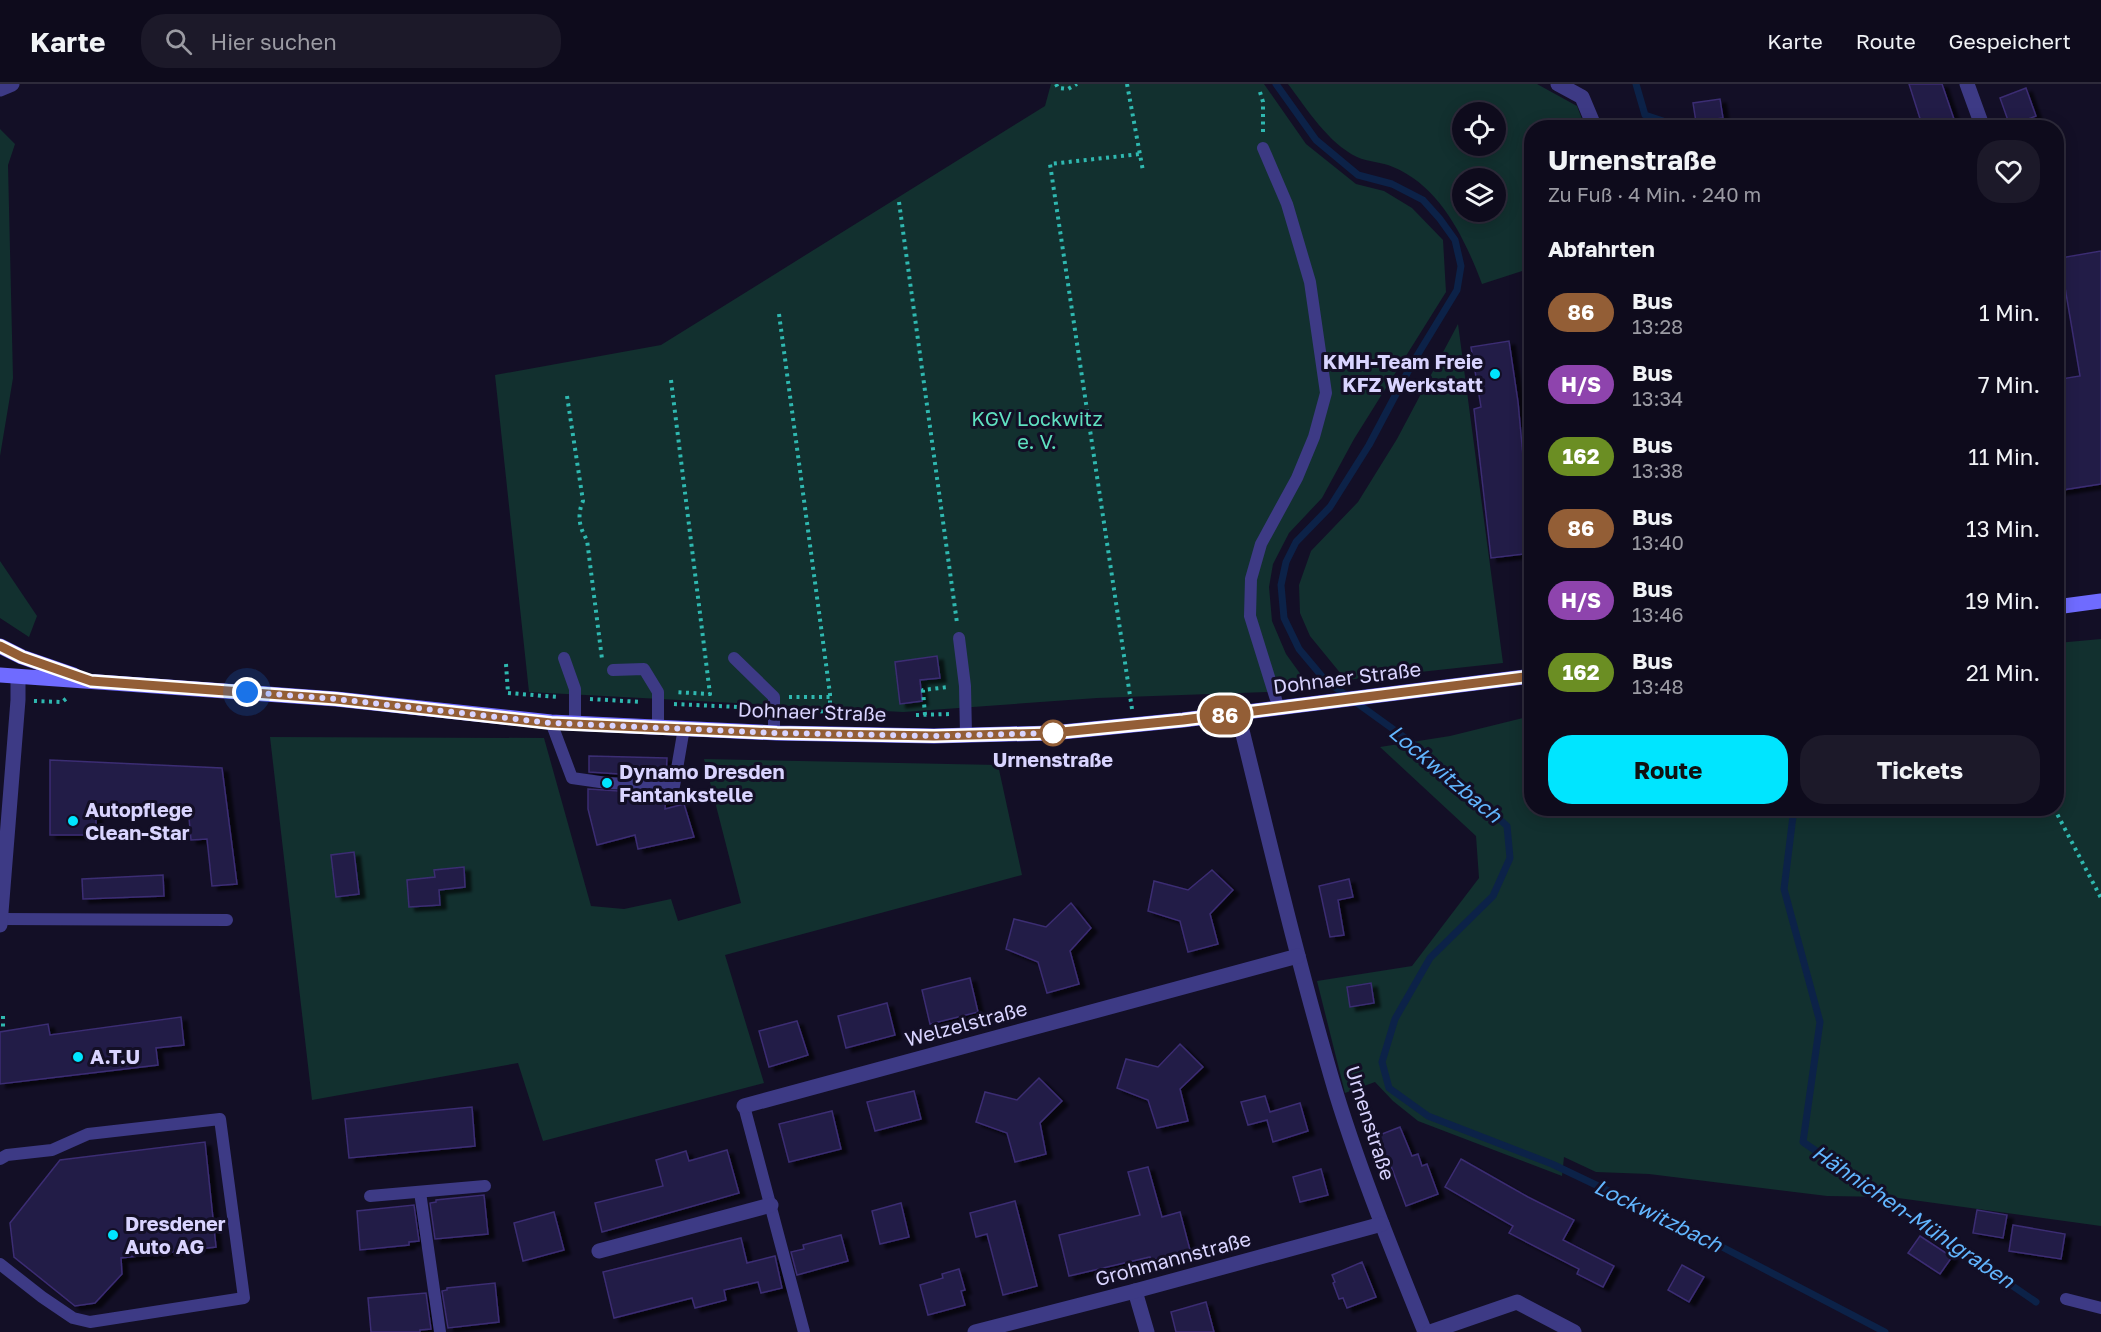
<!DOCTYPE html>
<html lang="de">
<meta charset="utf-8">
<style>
:root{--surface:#0e0b1c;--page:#1c1929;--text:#f1f3f6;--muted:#9b9ba3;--line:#2e2b3b;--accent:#00e5ff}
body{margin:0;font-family:"Golos Text",sans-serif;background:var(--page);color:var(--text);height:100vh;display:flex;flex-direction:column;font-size:22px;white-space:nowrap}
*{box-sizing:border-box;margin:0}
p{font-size:20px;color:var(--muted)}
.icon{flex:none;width:33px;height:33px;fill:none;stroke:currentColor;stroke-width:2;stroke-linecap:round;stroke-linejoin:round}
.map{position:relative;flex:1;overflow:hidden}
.sheet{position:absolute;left:1524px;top:36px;width:540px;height:696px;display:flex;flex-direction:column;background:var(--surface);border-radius:24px;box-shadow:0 3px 15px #0003,0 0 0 2px var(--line)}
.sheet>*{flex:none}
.badge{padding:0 12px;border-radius:20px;font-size:21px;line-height:39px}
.buttons{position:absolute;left:1452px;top:18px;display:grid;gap:12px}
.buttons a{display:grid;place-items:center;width:54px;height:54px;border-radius:50%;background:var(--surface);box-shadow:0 3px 15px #0003,0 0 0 2px var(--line);font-size:30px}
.you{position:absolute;width:30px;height:30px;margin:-15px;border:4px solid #fff;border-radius:50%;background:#1a73e8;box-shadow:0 0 0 9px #1a73e833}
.map>.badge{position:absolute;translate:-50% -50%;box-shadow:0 0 0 3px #fff}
h2{padding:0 24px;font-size:22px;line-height:54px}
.round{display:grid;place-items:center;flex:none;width:63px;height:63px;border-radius:24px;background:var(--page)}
.overview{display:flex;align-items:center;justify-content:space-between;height:102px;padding:0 24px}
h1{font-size:28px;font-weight:700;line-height:45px}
.button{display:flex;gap:12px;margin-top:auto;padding:12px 24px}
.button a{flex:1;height:69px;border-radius:24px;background:var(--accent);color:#111;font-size:24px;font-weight:700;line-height:69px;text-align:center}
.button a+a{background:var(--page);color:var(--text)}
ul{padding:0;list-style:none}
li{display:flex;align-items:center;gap:18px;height:72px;padding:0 24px}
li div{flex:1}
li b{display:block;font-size:22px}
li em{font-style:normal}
li .badge{min-width:66px;font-weight:700;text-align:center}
header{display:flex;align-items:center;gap:36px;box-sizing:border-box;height:84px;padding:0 30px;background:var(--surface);border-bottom:2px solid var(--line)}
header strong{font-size:28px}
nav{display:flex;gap:33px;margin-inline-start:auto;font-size:21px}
.search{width:420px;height:54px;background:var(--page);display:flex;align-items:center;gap:15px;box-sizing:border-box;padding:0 21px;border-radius:24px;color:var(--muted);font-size:22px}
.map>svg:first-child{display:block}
</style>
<header>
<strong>Karte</strong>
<div class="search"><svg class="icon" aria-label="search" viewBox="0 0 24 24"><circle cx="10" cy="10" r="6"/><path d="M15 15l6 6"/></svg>Hier suchen</div>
<nav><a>Karte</a><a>Route</a><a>Gespeichert</a></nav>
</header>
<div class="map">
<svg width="2101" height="1248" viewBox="0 0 2101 1248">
<defs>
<filter id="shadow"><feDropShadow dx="6" dy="4" stdDeviation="1.5" flood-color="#0009"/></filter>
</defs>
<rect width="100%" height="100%" fill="#130f26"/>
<g fill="#12302f" fill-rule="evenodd">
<polygon points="1051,0 1264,0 1306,60 1356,100 1384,107 1412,124 1443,156 1446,208 1354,355 1322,414 1289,449 1273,480 1269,503 1272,537 1286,570 1309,602 1267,608 1097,614 903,628 529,608 495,291 661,261 1045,22"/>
<path d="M1288,0H1537L1577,22L1585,43L1532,44L1531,184L1482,200C1465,155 1440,102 1393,83C1382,78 1368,78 1357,73C1328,59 1307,25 1288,0ZM1462,28H1496V62H1462ZM1462,94H1496V128H1462Z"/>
<polygon points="0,45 15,60 8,81 13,294 0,372"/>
<polygon points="1458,240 1503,579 1346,596 1310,552 1300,529 1299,501 1311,467 1358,418 1397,355"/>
<polygon points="0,477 37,532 29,553 0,534"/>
<polygon points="2101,555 2101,1142 1891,1113 1827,1112 1649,1090 1596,1088 1564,1073 1562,1092 1418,1037 1393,1017 1375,998 1345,1009 1317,897 1412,882 1479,794 1476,752 1380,663 1450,652 1531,632 1532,724 2056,724 2057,559"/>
<polygon points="270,653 544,654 591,822 624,825 671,815 678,837 741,819 704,675 998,681 1022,791 725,871 764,999 543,1057 518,979 312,1016"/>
</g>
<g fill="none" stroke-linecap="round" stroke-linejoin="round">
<g stroke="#0c2248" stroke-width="7">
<polyline points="1276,0 1316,56 1358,91 1392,100 1423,116 1440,135 1455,156 1461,182 1457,206 1412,280 1369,361 1330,423 1296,458 1286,478 1281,501 1284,534 1299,565 1325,596 1422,666 1507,742 1510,774 1493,812 1430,874 1395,935 1382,978 1389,1004 1428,1032 1552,1080 1680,1141 1885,1248"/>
<polyline points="1636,0 1645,31 1684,44"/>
<polyline points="1794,724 1784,805 1820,938 1803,1058 2036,1218"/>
</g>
</g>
<g fill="#241b47" stroke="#3b2d73" stroke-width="1.5" filter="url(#shadow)">
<polygon points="1909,0 1942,0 1957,44 1923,44"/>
<polygon points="2026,4 2036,32 2010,42 2000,14"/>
<polygon points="1720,15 1723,34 1696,38 1693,19"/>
<polygon points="2101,167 2101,400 2056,407 2056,318 2065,316 2061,295 2080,292 2060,174"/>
<polygon points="1509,257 1518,318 1532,469 1491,474 1474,325 1481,323 1471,263"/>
<polygon points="937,572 940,594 920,596 922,617 900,620 895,578"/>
<polygon points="589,672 667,674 666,693 589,688"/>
<polygon points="50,676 222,684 237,800 212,802 207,755 191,756 188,723 96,721 96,751 50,751"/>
<polygon points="588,705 666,710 665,725 684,720 694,753 638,765 635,751 597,761 588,725"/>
<polygon points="354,768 359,810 336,813 331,771"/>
<polygon points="464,783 465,803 439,806 440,821 409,823 407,796 435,793 434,786"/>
<polygon points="1212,786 1233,806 1210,830 1218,860 1188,868 1180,837 1148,827 1154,797 1188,806"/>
<polygon points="163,791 164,812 83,815 82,795"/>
<polygon points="1349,795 1353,813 1338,816 1344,851 1330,853 1319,802"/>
<polygon points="1071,819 1091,844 1070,867 1079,900 1047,909 1038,878 1006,865 1014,835 1046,843"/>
<polygon points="970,894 978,928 930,940 922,906"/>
<polygon points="1371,899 1374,919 1350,923 1347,903"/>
<polygon points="887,919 895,951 846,964 838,932"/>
<polygon points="181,933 184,961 156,964 158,981 0,1000 0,948 48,940 50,951"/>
<polygon points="797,937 808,971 769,983 759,947"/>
<polygon points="1180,960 1203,983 1180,1005 1188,1037 1157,1044 1148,1016 1117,1004 1126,975 1158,983"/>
<polygon points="1039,994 1062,1017 1040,1039 1046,1070 1015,1078 1007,1049 976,1038 985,1008 1017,1016"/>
<polygon points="914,1007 921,1035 875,1047 867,1018"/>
<polygon points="1265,1012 1270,1028 1300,1019 1308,1047 1273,1058 1267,1036 1248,1041 1241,1018"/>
<polygon points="472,1023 475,1062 349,1074 345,1035"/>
<polygon points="832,1027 841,1065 789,1078 779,1040"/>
<polygon points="1400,1043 1412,1072 1418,1070 1422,1082 1427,1080 1438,1110 1406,1122 1388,1074 1386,1075 1377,1052"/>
<polygon points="205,1058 216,1163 121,1174 122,1190 95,1219 75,1222 14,1173 10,1139 60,1076"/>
<polygon points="727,1066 739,1109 602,1148 595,1119 663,1102 656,1076 686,1067 689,1077"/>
<polygon points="1461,1075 1528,1113 1574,1136 1563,1156 1614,1182 1603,1203 1577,1190 1579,1185 1509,1149 1513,1142 1445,1103"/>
<polygon points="1148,1083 1162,1133 1180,1128 1190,1166 1151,1176 1150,1173 1069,1192 1059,1151 1140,1131 1128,1088"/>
<polygon points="1321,1085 1328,1111 1300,1118 1293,1093"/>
<polygon points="484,1111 488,1150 435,1155 430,1119 436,1118 436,1116"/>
<polygon points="1015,1117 1037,1202 1003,1211 987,1150 976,1153 970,1129"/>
<polygon points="901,1119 909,1153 880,1160 872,1127"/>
<polygon points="414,1121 419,1157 409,1158 409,1161 360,1166 357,1127"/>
<polygon points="1977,1126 2007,1131 2003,1154 1973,1149"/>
<polygon points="554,1128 564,1166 523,1177 514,1139"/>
<polygon points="2013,1141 2065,1150 2061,1175 2009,1167"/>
<polygon points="841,1151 848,1177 797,1191 791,1168 804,1165 803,1161"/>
<polygon points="1920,1152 1952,1173 1940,1190 1908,1169"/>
<polygon points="741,1154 747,1179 775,1172 782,1204 761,1209 758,1198 724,1206 726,1216 695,1224 692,1214 614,1234 603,1188"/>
<polygon points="1362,1178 1376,1213 1347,1224 1343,1214 1339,1215 1333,1199 1335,1198 1332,1191"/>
<polygon points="1682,1181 1704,1193 1689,1218 1668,1206"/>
<polygon points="959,1185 965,1206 961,1207 965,1221 928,1231 920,1201 943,1194 942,1190"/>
<polygon points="495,1199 499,1238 448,1244 442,1207 447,1206 447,1204"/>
<polygon points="426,1209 431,1245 420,1246 420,1248 371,1248 368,1214"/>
<polygon points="1206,1218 1214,1248 1176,1248 1171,1228"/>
</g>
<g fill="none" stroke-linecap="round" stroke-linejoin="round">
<g stroke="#2fb8b0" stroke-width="4" stroke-dasharray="3 4.5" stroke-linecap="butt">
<polyline points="1056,0 1058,4 1068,5 1077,0"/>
<polyline points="1127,0 1143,87"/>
<polyline points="1260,8 1263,18 1263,48"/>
<polyline points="899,118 957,539"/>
<polyline points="779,230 830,610 830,628"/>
<polyline points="671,296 710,610 674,608"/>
<path d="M567,312L583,417C577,431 579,443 587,456L602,575"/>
<polyline points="506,580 508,609"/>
<polyline points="508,609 558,613"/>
<polyline points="789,613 830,613"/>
<polyline points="590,615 642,618"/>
<polyline points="34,617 62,618 67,614"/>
<polyline points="674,620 759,624"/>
<polyline points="1132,625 1050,80 1140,70"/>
<polyline points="790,626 882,630"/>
<polyline points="916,631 951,630"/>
<polyline points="925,631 923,606 948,603"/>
<polyline points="2054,724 2101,814"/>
<polyline points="3,932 3,947"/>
</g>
<g stroke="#3d3a85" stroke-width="12">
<polyline points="1263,64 1287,120 1310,198 1326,309 1314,353 1297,394 1261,460 1251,495 1250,532 1279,625"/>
<polyline points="959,554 965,602 966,651"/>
<polyline points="564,574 575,605 575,639"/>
<polyline points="734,574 774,613 774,649"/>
<polyline points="613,586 644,585 658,608 658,643"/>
<polyline points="551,638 572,694 607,699 674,702 684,644"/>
<polyline points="2,835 227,836"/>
<polyline points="744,1022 804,1248"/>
<polyline points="0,1075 7,1071 52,1066 88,1050 220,1035 244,1214 90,1238 73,1234 42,1213 0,1180"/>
<polyline points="420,1108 440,1248"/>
<polyline points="370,1112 485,1102"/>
<polyline points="2066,1215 2101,1224"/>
</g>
<g stroke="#3d3a85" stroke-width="15">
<polyline points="1558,0 1582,13 1595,44"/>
<polyline points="1967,0 1983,44"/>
<polyline points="0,5 12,0"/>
<path d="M1238,630C1269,756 1299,884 1336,1009C1361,1090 1393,1169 1425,1248"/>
<polyline points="0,841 18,616 18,594"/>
<polyline points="744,1022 1298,872"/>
<polyline points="599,1167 771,1121"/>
<polyline points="1135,1207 1147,1248"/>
<polyline points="975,1248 1135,1207 1382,1140"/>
<polyline points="1430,1248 1517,1218 1574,1248"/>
</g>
<g stroke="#6f6bff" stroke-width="15">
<polyline points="2056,523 2101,517"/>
<polyline points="0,562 22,573 74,591"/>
<polyline points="0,591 336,615 551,638 777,649 934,652 1052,649 1183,636 1532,592"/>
</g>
</g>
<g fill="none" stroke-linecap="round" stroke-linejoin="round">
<g stroke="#fff" stroke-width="14">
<polyline id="line" points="0,562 22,573 91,597 336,615 551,639 777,649 934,652 1052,649 1183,636 1532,592"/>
</g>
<use href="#line" stroke="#935e36" stroke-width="9"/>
<polyline stroke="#d9d4ff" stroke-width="6" stroke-dasharray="0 10.8" points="247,608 336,615 551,639 777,649 934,652 1053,649"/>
</g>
<g fill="#00e5ff" stroke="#130f26" stroke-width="2">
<circle cx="1495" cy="290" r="6"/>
<circle cx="607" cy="699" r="6"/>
<circle cx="73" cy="737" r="6"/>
<circle cx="78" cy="973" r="6"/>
<circle cx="113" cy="1151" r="6"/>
</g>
<circle fill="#fff" stroke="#935e36" stroke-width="3" cx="1053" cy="649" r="12"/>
<g text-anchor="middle" stroke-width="6" stroke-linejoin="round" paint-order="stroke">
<g font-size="20" font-weight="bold" fill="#d9d4ff" stroke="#130f26" text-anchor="start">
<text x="1483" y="285" text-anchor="end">KMH-Team Freie<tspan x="1483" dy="23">KFZ Werkstatt</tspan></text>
<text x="619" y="695">Dynamo Dresden<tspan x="619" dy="23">Fantankstelle</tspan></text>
<text x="85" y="733">Autopflege<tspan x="85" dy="23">Clean-Star</tspan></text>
<text x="90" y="980">A.T.U</text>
<text x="125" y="1147">Dresdener<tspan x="125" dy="23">Auto AG</tspan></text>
</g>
<g font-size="20" fill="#5fe0c0" stroke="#130f26">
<text x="1037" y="342">KGV Lockwitz<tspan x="1037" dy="23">e. V.</tspan></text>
</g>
<g font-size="20" fill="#d9d4ff" stroke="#130f26">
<text transform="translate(1347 594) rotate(-7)" y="7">Dohnaer Straße</text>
<text transform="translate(812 628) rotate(2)" y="7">Dohnaer Straße</text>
<text transform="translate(966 940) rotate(-15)" y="7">Welzelstraße</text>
<text transform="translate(1370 1039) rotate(72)" y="7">Urnenstraße</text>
<text transform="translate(1173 1175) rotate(-15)" y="7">Grohmannstraße</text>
</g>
<g font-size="20" font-weight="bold" fill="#d9d4ff" stroke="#130f26">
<text x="1053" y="683">Urnenstraße</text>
</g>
<g font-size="21" font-style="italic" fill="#62b6ff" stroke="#130f26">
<text transform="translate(1445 690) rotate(40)" y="7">Lockwitzbach</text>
<text transform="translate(1658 1132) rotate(26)" y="7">Lockwitzbach</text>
<text transform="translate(1913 1133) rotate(34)" y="7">Hähnichen-Mühlgraben</text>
</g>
</g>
</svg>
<div class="buttons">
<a><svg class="icon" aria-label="locate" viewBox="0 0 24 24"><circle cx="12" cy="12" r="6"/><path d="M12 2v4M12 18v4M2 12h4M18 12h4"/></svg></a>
<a><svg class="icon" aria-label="layers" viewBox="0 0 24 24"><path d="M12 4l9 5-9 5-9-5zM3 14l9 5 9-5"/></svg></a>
</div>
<div class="you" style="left:247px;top:608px"></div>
<b class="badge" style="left:1225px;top:631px;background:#935e36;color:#fff">86</b>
<section class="sheet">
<div class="overview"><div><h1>Urnenstraße</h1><p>Zu Fuß · 4 Min. · 240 m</p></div><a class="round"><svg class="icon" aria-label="heart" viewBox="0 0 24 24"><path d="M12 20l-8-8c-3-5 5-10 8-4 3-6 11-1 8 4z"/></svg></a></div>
<h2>Abfahrten</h2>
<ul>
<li><span class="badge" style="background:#935e36;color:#fff">86</span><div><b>Bus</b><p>13:28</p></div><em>1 Min.</em></li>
<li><span class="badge" style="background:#8e44ad;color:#fff">H/S</span><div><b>Bus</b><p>13:34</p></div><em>7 Min.</em></li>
<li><span class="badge" style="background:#6b8e23;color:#fff">162</span><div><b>Bus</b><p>13:38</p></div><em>11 Min.</em></li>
<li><span class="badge" style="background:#935e36;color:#fff">86</span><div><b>Bus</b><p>13:40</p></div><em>13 Min.</em></li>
<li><span class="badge" style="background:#8e44ad;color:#fff">H/S</span><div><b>Bus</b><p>13:46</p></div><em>19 Min.</em></li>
<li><span class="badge" style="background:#6b8e23;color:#fff">162</span><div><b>Bus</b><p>13:48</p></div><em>21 Min.</em></li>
</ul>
<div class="button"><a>Route</a><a>Tickets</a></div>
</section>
</div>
